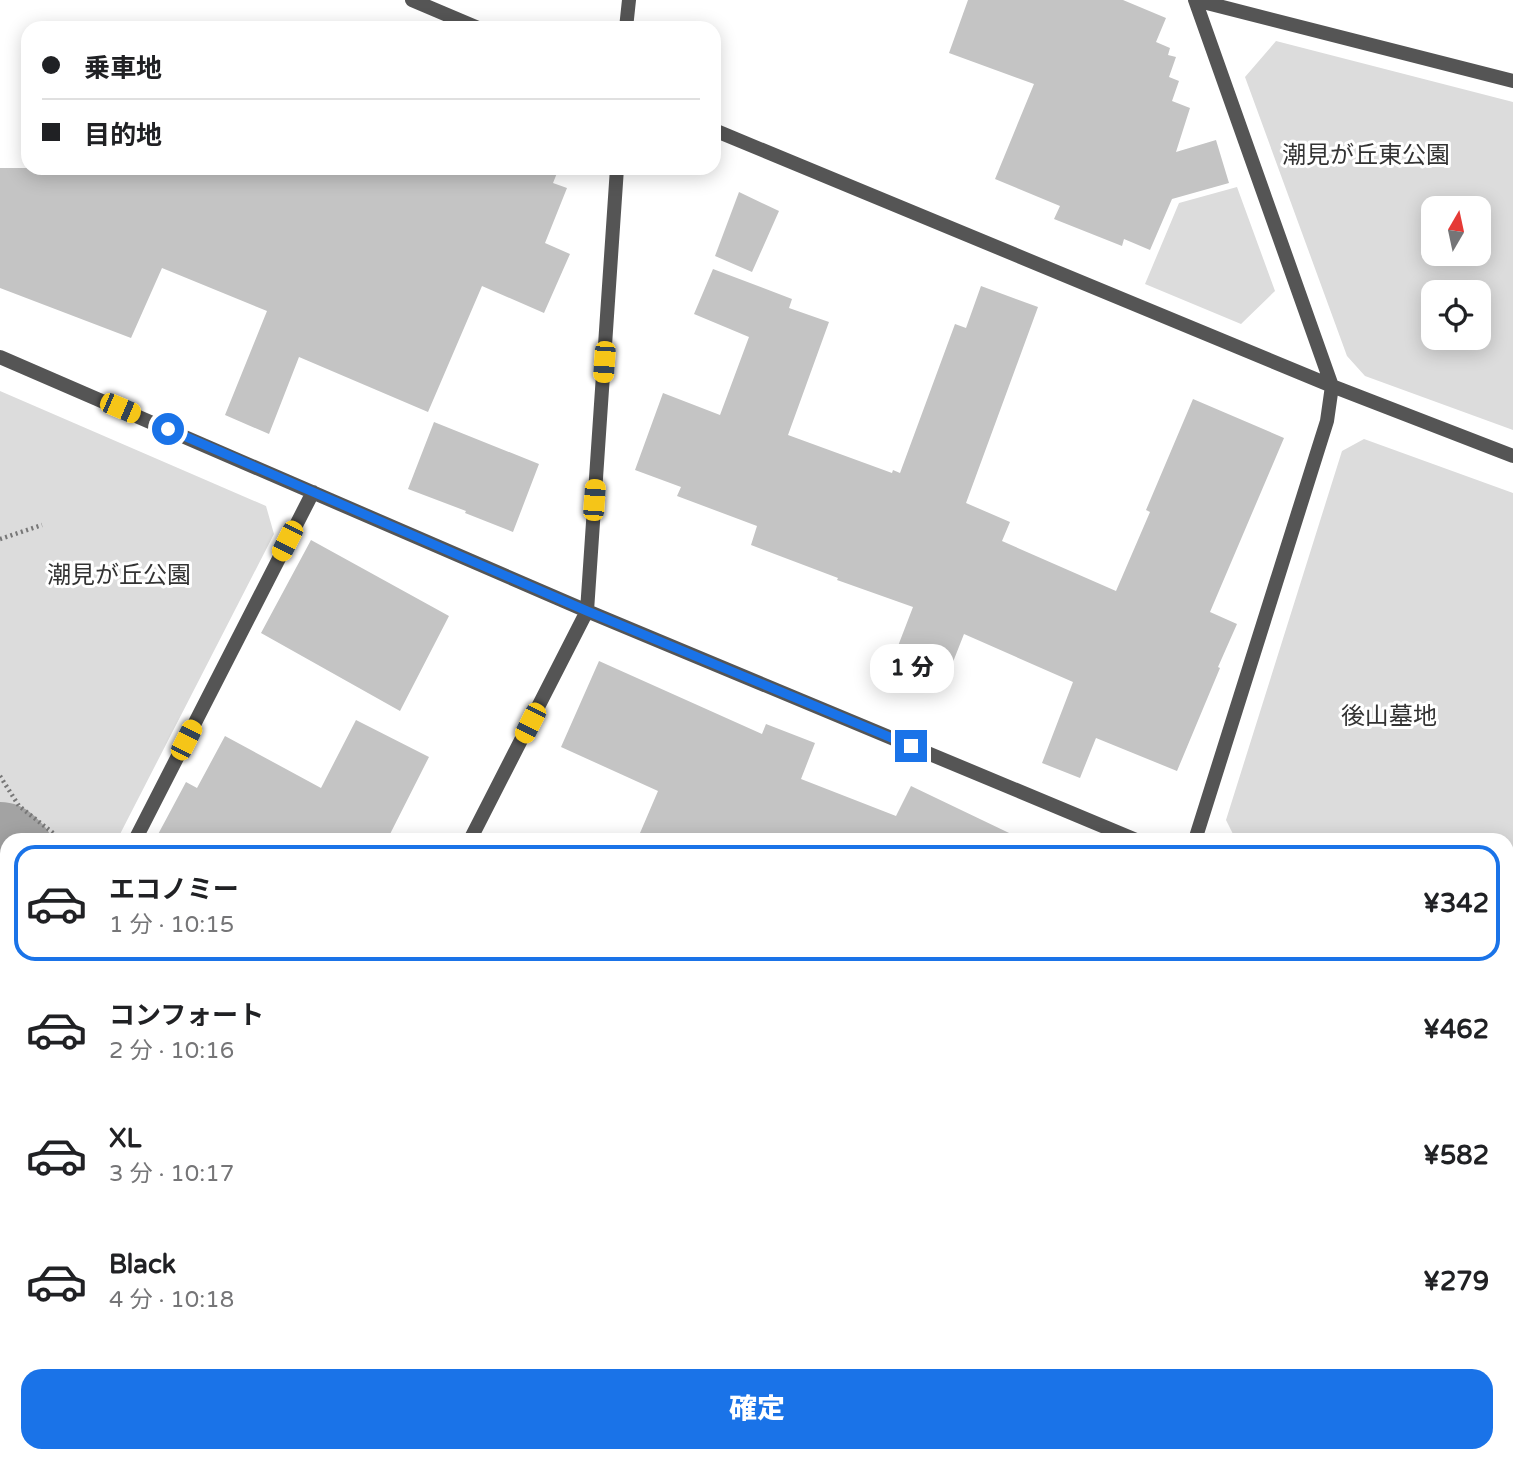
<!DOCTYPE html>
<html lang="ja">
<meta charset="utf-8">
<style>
:root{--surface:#fff;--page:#f6f6f6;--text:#202124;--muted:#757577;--line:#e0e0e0;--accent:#1a73e8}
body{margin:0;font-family:"Varela Round","Noto Sans JP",sans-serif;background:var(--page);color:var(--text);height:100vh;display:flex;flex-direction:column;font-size:26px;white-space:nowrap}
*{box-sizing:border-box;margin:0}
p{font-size:23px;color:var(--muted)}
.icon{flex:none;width:38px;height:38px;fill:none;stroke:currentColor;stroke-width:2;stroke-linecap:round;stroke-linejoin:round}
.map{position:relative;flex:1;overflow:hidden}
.side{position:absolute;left:0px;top:833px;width:1514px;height:630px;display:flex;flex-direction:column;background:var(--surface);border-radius:21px 21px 0 0;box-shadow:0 4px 18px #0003}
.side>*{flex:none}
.guide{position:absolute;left:21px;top:21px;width:700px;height:154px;border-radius:21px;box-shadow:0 4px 18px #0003;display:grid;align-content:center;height:154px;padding:0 21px;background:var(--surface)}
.needle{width:46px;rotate:9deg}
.fabs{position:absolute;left:1421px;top:196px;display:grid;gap:14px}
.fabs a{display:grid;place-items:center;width:70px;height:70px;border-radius:14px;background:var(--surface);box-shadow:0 4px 18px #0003;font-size:35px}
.end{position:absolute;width:32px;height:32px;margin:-16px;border:9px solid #1a73e8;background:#fff;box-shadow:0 0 0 4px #fff}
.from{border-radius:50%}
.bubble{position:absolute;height:49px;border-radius:21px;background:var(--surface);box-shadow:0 4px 18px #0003;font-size:23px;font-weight:800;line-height:49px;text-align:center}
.car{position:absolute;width:21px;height:42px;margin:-21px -10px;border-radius:9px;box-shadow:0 0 5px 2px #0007;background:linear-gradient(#f5c518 24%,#345 0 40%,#f5c518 0 76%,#345 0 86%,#f5c518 0)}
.guide b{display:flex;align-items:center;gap:24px;height:66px;font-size:26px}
.guide b+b{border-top:2px solid var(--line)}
.guide i{width:18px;height:18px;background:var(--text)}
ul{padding:12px 0 0;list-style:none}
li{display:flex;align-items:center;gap:21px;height:116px;margin:0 14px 10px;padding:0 7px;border:4px solid transparent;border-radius:21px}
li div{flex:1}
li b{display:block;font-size:26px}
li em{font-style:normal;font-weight:800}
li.selected{border-color:var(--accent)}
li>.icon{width:63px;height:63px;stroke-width:1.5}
.button{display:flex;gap:14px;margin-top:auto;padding:14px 21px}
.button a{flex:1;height:80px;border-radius:21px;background:var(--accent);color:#fff;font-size:28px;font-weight:800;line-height:80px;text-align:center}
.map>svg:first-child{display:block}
.green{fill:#dcdcdc;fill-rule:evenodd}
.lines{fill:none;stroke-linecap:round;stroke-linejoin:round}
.river{stroke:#a3a3a3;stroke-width:98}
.building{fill:#c4c4c4}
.primary-casing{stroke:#dbdbdb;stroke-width:21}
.path{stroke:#777;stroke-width:4.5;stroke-dasharray:2 3.5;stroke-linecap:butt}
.minor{stroke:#555;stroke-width:14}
.primary{stroke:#000;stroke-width:18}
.route{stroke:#1a73e8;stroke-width:9}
.labels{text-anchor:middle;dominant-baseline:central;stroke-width:6;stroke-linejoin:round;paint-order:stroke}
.park-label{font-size:24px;fill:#333;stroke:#fff}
</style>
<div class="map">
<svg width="1513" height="1463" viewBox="0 0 1513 1463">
<rect width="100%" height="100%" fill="#fff"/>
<path class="green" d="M1276,41L1513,102V430L1365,376L1347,356L1245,77ZM1479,208V254H1433V208ZM1433,292H1479V338H1433Z
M1237,187L1275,291L1241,324L1145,284L1179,203Z
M0,391L266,506L274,534L117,840H7V899L0,896Z
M1364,439L1513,493V923L1507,921V840H1236L1226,820L1342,451Z"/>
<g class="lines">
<path class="river" d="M0,851L7,858
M1256,1456L1258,1463"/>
</g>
<path class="building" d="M968,0H1123L1166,18L1156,42L1170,48L1168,55L1176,57L1169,77L1179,81L1172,101L1190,108L1176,152L1216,140L1229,183L1172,199L1150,250L1124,239L1122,246L1054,219L1060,206L995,179L1034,84L949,53Z
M0,168H559L553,183L567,188L545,243L570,254L544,313L482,286L428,412L299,357L269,434L225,415L267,311L162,268L131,338L0,288Z
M739,192L779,211L752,272L715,256Z
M713,269L792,299L789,308L829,322L788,435L892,473L893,470L900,473L955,324L966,328L981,286L1038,307L966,503L1010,522L1002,541L1116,591L1150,512L1146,510L1193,399L1284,438L1210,612L1237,624L1218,667L1220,668L1177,771L1096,738L1080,778L1042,763L1073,682L964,634L951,667L898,646L913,607L837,580L838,578L751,545L757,526L677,496L681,487L635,470L663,393L720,415L749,337L694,314Z
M434,422L539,464L513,532L465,513L466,511L408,489Z
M311,540L449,616L400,711L261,633Z
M599,661L762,734L766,724L815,743L801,779L896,816L911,786L1024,840H637L658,791L561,747Z
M356,720L429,757L387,840H155L186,782L197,788L225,736L321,788Z"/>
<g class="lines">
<g class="primary-casing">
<path id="primary" d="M0,1419L7,1422
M73,1456L87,1463"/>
</g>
<path class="path" d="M0,539L42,525
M0,776L19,806L62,840"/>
<path class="minor" d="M412,0L478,28
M1195,0L1513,81
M626,28L629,0
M714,130L1332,386L1513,456
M0,357L587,611L1136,840
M135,840L313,492
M470,840L587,611L617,168
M1195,840L1327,421L1332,386L1195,0
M0,917L7,921
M1507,949L1513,951
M1341,1456L1368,1463
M156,1463L159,1456
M995,1463L997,1456"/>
<use href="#primary" class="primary"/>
</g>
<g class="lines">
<path class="route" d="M168,429L587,611L911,746"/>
</g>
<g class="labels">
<g class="park-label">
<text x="1366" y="155">潮見が丘東公園</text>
<text x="119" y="575">潮見が丘公園</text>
<text x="1389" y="716">後山墓地</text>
</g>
</g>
</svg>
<div class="fabs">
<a><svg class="needle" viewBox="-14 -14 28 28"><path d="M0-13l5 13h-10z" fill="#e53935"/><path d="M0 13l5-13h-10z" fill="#757577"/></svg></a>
<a><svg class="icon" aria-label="locate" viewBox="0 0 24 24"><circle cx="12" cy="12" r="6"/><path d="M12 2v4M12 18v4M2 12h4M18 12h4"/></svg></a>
</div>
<i class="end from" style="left:168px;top:429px"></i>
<i class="end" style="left:911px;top:746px"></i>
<div class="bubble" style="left:870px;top:644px;width:84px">1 分</div>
<i class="car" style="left:604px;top:362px;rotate:184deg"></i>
<i class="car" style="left:120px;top:408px;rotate:113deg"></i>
<i class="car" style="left:594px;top:500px;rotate:4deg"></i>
<i class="car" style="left:287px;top:541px;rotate:207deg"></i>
<i class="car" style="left:530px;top:723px;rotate:207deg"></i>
<i class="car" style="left:186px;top:740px;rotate:27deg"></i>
<div class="guide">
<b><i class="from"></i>乗車地</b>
<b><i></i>目的地</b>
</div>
<section class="side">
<ul>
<li class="selected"><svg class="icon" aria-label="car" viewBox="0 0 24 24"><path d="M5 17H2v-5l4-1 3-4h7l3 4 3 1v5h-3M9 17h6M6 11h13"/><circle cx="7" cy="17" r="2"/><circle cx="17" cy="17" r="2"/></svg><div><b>エコノミー</b><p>1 分 · 10:15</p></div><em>¥342</em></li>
<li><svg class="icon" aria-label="car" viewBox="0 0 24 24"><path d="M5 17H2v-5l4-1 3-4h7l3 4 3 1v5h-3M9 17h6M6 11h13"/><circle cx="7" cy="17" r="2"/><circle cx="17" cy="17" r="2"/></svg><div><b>コンフォート</b><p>2 分 · 10:16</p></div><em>¥462</em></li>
<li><svg class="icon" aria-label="car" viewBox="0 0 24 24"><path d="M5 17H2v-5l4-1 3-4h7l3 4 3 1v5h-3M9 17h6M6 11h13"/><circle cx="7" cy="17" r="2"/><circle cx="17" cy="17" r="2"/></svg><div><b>XL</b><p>3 分 · 10:17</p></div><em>¥582</em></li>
<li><svg class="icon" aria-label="car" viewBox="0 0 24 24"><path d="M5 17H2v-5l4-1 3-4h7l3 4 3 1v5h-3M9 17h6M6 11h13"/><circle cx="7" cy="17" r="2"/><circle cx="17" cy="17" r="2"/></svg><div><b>Black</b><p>4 分 · 10:18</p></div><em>¥279</em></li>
</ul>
<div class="button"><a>確定</a></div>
</section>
</div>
